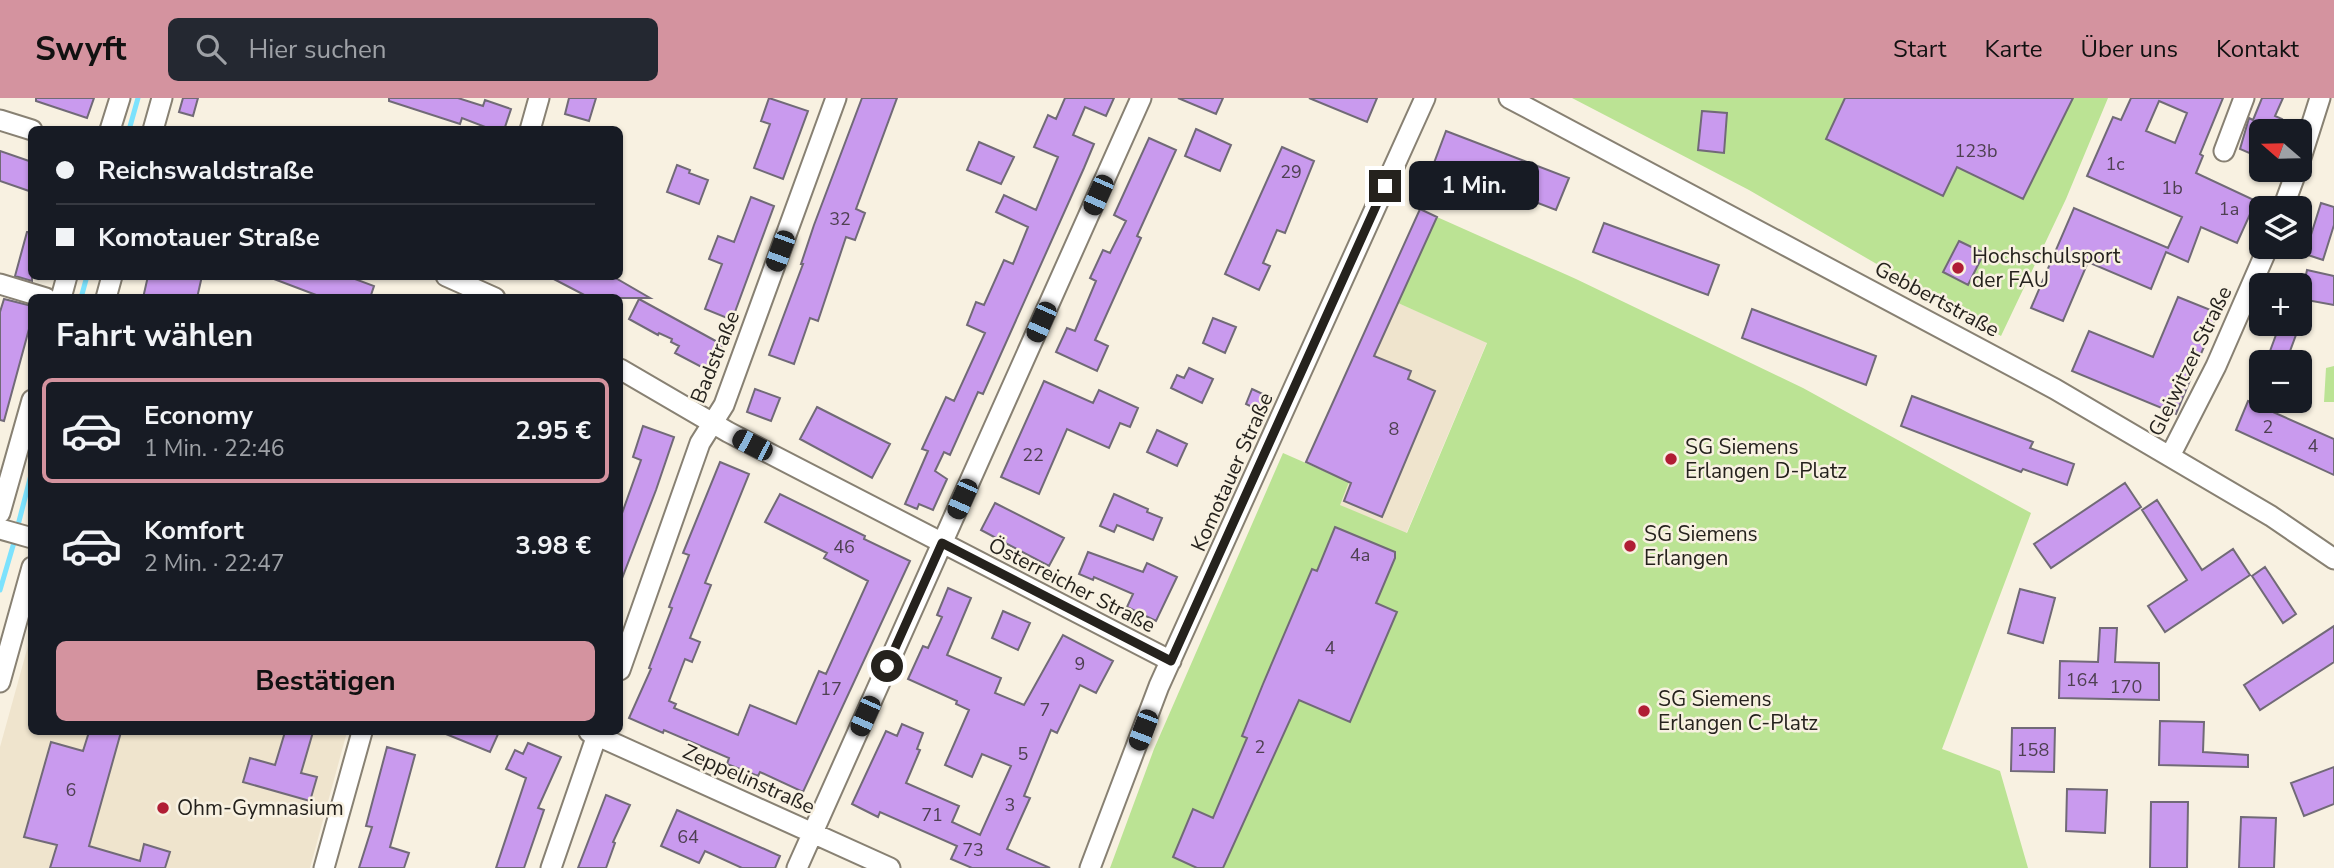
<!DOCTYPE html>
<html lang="de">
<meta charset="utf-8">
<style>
:root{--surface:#171b24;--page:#242831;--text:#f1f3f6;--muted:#9ea1a6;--line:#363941;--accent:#d4939f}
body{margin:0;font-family:"Nunito Sans",sans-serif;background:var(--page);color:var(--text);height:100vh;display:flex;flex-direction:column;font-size:26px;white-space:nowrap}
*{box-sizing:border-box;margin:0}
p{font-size:23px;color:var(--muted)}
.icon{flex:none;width:38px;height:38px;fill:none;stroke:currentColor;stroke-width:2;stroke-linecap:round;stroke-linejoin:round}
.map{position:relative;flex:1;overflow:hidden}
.details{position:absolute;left:28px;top:196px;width:595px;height:441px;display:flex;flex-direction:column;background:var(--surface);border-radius:10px;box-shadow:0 2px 5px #0004}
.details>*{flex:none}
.banner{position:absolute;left:28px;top:28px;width:595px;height:154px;border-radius:10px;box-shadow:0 2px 5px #0004;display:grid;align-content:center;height:154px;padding:0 28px;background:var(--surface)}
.needle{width:46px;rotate:290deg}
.fabs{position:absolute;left:2249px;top:21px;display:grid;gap:14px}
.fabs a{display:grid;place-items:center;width:63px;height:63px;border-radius:10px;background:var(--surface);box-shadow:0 2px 5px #0004;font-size:35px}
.end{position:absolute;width:32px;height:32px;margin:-16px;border:9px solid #25221d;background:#fff;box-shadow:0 0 0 4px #fff}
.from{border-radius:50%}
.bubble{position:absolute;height:49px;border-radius:10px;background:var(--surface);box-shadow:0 2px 5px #0004;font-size:23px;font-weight:700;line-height:49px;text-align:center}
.car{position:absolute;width:21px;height:42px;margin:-21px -10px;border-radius:9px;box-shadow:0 0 5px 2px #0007;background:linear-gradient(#222 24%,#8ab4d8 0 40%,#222 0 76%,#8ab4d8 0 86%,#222 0)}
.banner b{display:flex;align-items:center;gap:24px;height:66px;font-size:26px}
.banner b+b{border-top:2px solid var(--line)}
.banner i{width:18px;height:18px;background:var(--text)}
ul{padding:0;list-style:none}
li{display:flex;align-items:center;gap:21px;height:105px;margin:0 14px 10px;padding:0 14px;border:4px solid transparent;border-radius:10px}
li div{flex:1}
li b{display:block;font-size:26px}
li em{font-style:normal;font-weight:700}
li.selected{border-color:var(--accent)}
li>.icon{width:63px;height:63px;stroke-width:1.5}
h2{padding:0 28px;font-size:32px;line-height:84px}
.primary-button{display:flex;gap:14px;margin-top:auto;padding:14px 28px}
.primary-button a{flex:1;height:80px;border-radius:10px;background:var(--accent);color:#111;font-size:28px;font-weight:700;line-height:80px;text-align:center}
header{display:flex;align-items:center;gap:42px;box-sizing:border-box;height:98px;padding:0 35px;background:var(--accent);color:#111}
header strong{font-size:33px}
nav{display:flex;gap:38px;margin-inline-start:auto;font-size:24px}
.search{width:490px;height:63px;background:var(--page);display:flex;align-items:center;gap:18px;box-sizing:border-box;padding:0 24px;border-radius:10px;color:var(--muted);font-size:26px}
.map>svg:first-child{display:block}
.built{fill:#efe4cd}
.green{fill:#bbe394}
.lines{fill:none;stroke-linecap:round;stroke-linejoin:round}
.stream{stroke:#7ce2fd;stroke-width:5}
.building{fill:#c99aee;stroke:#716a77;stroke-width:2;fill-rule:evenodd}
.minor-casing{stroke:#888173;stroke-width:23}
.minor{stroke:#fff;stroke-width:19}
.route{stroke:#25221d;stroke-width:9}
.poi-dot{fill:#b01d34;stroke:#f8f1e1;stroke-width:2.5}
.labels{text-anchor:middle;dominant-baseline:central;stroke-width:5;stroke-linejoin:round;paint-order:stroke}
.number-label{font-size:18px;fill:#4e4051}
.poi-label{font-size:21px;fill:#25221d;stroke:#f8f1e1;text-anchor:start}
.street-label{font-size:21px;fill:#25221d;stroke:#f8f1e1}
</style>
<header>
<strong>Swyft</strong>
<div class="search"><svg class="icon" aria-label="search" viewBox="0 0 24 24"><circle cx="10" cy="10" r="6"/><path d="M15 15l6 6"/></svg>Hier suchen</div>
<nav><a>Start</a><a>Karte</a><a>Über uns</a><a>Kontakt</a></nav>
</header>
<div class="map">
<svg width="2334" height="770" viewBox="0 0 2334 770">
<rect width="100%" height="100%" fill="#f8f1e1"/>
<path class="built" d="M1398,205L1487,244L1406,436L1339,407L1323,372Z
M31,537L32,634H347L310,770H0V649Z"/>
<path class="green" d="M1572,0H2108L2066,101L2001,238L1749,92Z
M1437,119L1576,181L1803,290L2031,415L1942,651L2000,673L2028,770H1110L1154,651L1283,355L1349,384L1340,407L1407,435L1487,245L1398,205Z
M2334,268V304H2324L2326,270Z"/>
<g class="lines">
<path class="stream" d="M129,32L138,0
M81,200L87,178
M17,431L32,373
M0,492L15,441"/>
</g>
<path class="building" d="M36,0H94L87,20L36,3Z
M183,0H198L193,18L179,14Z
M389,0H458L483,8L485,2L511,11L504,32H493L462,20L460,26L389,3Z
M569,0H596L589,23L565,16Z
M769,0L808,13L783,81L754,70L770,26L761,23Z
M862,0H897L856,111L865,115L855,142L846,139L818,223L810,220L794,266L769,257L803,166H801L814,127Z
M1065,0H1114L1106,18L1085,9L1073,37L1094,46L1084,70L983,296L978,294L950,357L944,354L935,373L947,381L933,412L919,406L917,411L905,406L928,353L922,351L946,299L954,303L985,235L967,227L976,204L984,207L1004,162L1013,166L1028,129L996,114L1004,97L1036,112L1058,59L1034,49L1048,17L1056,21Z
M1178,0H1223L1216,16Z
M1309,0H1377L1367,24Z
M1845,0H2073L2023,101L1957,69L1943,98L1826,41Z
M2131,0H2223L2200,56L2203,58L2196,75L2256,103L2237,145L2201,129L2188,164L2166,154L2151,191L2088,164L2063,223L2031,210L2074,110L2168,150L2182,119L2087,78L2113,19L2121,22ZM2159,3L2187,15L2175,45L2146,33Z
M2262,0H2283L2275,18L2282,21L2278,33H2261V60L2240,51L2249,20L2253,22Z
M1702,13L1727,15L1724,55L1698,52Z
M1196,31L1231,47L1220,73L1185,58Z
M1446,33L1569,80L1556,112L1434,65Z
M1149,40L1176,52L1137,138L1141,140L1095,242L1108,248L1097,273L1056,254L1067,230L1075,233L1096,183L1090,180L1103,152L1110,155L1126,123L1114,117Z
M979,44L1014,59L1001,86L967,72Z
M1282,49L1314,63L1285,135L1277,132L1263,165L1270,168L1259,192L1225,176Z
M0,53L32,64V94L0,83Z
M677,67L690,72L689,75L708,82L699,106L667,94Z
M751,99L774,108L732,222L705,211L722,166L709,161L718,138L734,144Z
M2321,105L2334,109V127L2323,162L2305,156Z
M1420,111L1437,119L1374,258L1411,273L1408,281L1435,293L1382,419L1344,403L1351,385L1306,364Z
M1604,125L1719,167L1708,197L1593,154Z
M27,134H32V183L15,178Z
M1959,143L1984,155L1968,187L1943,174Z
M2307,172L2334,178V207L2301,201Z
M148,178H202L197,200H143Z
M274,178H347L374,188L370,200H324L274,181Z
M548,178H612L650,200H590Z
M2178,199L2218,215L2176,316L2072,273L2089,233L2153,259Z
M4,201L32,208V220L4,323L0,322V214Z
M639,201L723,247L709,273L675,255L679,248L671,244L672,241L659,235L658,237L629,221Z
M1752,211L1876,258L1866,287L1742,240Z
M1213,220L1236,229L1225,255L1203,245Z
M2280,226H2300L2286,264H2266Z
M1189,270L1213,281L1202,305L1171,290L1177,277L1184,280Z
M1044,283L1093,305L1099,292L1138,310L1130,329L1120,325L1109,350L1067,331L1039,396L1001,379Z
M755,291L780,300L771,323L747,314Z
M1252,291L1267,298L1260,313L1246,306Z
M1912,298L2033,344L2030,350L2074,366L2067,387L2023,371L2021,374L1901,328Z
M2248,303L2334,341V377L2236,332Z
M817,309L890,346L872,380L800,341Z
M643,328L674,339L656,392L621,483H620V421L641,362L633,359Z
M1157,332L1187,346L1177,368L1147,354Z
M720,364L749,376L705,485L711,487L690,540L700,544L692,564L685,561L669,603L676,606L674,610L738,637L750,607L796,626L819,573L826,576L868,483L824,460L827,455L765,424L780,396L865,438L864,441L910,463L803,694L760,674L758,678L727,666L729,660L664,632L663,635L629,620L651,571L649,570L672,510L669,509L689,457L683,455Z
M2125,385L2141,409L2051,470L2034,446Z
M1114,396L1148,411L1147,414L1162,420L1153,442L1117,427L1114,434L1100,428Z
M2157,402L2202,472L2233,451L2250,477L2165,534L2148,508L2187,482L2142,412Z
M995,405L1064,440L1049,468L981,432Z
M1335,429L1395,454V460L1376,505L1397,514L1350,624L1299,602L1223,770H1197L1173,759L1193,711L1213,720L1247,640L1242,638L1263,586L1312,471L1317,473Z
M1088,454L1143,474L1147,465L1177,479L1156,523L1127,509L1133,496L1094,479L1093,482L1079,476Z
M2265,469L2296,516L2283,525L2252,478Z
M948,490L971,500L947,557L1001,580L995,595L1024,607L1063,537L1113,563L1096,595L1080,587L1057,635L1051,632L1024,698L1030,700L1007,751L1050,770H972L951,761L957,748L880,714L878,719L852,706L886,633L897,638L902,626L923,635L917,651L920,652L906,685L959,708L952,724L980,737L1011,668L982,656L972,679L945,667L969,612L956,606L957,603L908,581L923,548L928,550L942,519L937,517Z
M2020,491L2055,500L2043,545L2008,535Z
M1003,513L1030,525L1018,552L992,540Z
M2334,528V564L2260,612L2244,587Z
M2100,530H2117L2115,564L2159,565V602L2059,600L2060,563L2098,564Z
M2160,623L2204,624L2203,654L2248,657V669L2159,667Z
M2012,630H2055L2054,674L2011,673Z
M89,634H121L89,748L140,763L144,746L170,754L165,770H50L57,747L24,739L51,644L83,653Z
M285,634H313L301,675L317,679L310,703L243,684L250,660L275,667Z
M441,634H499L490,654Z
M528,645L561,659L538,710L544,712L524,770H496L526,680L506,671L515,652L523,656Z
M387,649L415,657L390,749L409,755L404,770H359L372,729L366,728Z
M2334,669V706L2304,718L2291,685Z
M2067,691L2107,692L2105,735L2066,733Z
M606,697L630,707L613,744L615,745L606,770H578Z
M2151,704H2188L2187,770H2150Z
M677,712L780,758L775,770H742L705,753L699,765L661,748Z
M2241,719L2276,720L2274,770H2239Z"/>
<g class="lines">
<g class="minor-casing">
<path id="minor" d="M1509,0L2055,291L2271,418L2334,461
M0,22L32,32
M110,32L120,0
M153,32L162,0
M530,32L539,0
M2224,53L2244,0
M2300,63L2320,0
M2283,110L2297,72
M446,178L495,200
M0,186L46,200
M61,200L67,178
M106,200L112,178
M620,271L728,334L1171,563
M2170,358L2216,268L2268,149
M0,415L32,302
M0,431L32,440
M620,572L700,345L724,307L836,0
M0,584L32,469
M589,634L890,770
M324,770L362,634
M551,770L598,634
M797,770L1141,0
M1090,770L1159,588L1425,0"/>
</g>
<use href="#minor" class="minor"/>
</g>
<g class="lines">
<path class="route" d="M887,568L942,445L1171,563L1385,88"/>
</g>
<g class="poi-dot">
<circle cx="1958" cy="170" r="7"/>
<circle cx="1671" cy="361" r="7"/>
<circle cx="1630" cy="448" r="7"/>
<circle cx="1644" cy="613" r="7"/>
<circle cx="163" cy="710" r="7"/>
</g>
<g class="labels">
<g class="number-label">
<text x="1976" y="53">123b</text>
<text x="2115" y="66">1c</text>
<text x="1291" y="74">29</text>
<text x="2172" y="90">1b</text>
<text x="2229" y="111">1a</text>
<text x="840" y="121">32</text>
<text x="2268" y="329">2</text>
<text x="1394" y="331">8</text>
<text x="2313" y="348">4</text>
<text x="1033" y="357">22</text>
<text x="844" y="449">46</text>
<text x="1360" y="457">4a</text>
<text x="1330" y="550">4</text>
<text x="1080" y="566">9</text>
<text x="2082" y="582">164</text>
<text x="2126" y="589">170</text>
<text x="831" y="591">17</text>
<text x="1045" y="612">7</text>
<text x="1260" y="649">2</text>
<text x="2033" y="652">158</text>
<text x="1023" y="656">5</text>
<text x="71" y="692">6</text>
<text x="1010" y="707">3</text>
<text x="932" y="717">71</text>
<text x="688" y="739">64</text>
<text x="973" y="752">73</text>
</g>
<g class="poi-label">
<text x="1972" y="158">Hochschulsport<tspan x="1972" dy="24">der FAU</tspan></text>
<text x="1685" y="349">SG Siemens<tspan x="1685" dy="24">Erlangen D-Platz</tspan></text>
<text x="1644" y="436">SG Siemens<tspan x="1644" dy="24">Erlangen</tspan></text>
<text x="1658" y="601">SG Siemens<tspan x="1658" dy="24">Erlangen C-Platz</tspan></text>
<text x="177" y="710">Ohm-Gymnasium</text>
</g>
<g class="street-label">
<text transform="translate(1937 201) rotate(28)">Gebbertstraße</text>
<text transform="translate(715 259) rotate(-68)">Badstraße</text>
<text transform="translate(2190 263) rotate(-64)">Gleiwitzer Straße</text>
<text transform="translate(1232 374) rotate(-66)">Komotauer Straße</text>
<text transform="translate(1072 487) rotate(27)">Österreicher Straße</text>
<text transform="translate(749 681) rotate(24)">Zeppelinstraße</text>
</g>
</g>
</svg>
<div class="fabs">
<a><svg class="needle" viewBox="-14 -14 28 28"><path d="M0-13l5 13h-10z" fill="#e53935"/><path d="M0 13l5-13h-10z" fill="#9ea1a6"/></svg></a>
<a><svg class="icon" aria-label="layers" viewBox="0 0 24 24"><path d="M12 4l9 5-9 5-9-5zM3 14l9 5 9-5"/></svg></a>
<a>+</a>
<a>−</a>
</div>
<i class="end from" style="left:887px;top:568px"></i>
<i class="end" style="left:1385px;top:88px"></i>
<div class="bubble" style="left:1409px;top:63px;width:130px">1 Min.</div>
<i class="car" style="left:1098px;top:97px;rotate:204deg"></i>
<i class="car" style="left:780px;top:153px;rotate:200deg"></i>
<i class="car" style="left:1041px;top:224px;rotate:204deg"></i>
<i class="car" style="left:752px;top:347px;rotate:297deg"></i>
<i class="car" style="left:962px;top:401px;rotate:204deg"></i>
<i class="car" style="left:865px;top:618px;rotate:204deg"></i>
<i class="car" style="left:1143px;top:632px;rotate:201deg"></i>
<div class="banner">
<b><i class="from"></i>Reichswaldstraße</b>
<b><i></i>Komotauer Straße</b>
</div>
<section class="details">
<h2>Fahrt wählen</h2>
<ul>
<li class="selected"><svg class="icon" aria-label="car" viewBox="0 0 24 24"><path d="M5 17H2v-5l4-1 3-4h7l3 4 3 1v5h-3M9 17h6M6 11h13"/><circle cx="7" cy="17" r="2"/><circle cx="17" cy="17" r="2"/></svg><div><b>Economy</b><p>1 Min. · 22:46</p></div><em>2.95 €</em></li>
<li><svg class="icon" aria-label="car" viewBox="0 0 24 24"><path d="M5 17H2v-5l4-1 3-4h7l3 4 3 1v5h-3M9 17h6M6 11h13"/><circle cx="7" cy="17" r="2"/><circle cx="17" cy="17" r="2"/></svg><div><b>Komfort</b><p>2 Min. · 22:47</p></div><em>3.98 €</em></li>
</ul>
<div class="primary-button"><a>Bestätigen</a></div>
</section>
</div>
